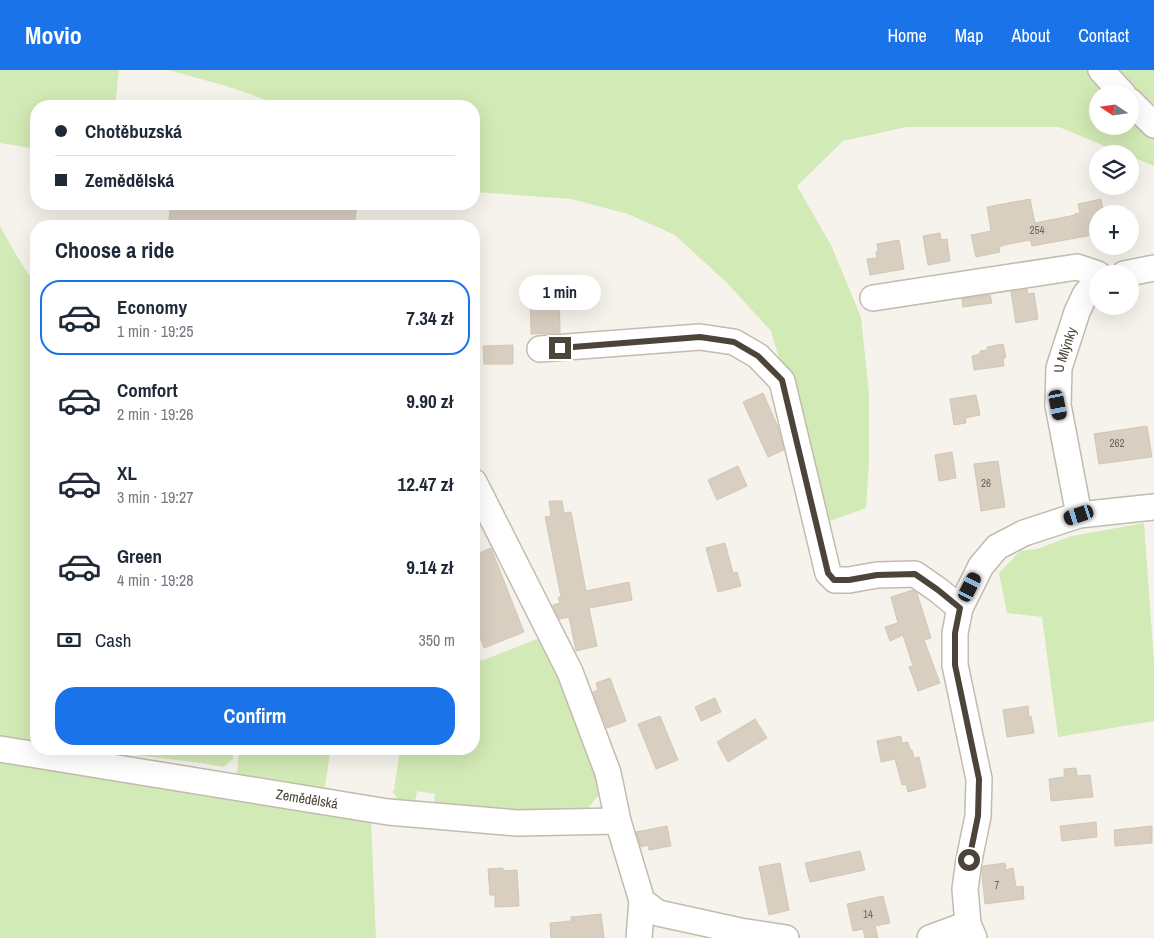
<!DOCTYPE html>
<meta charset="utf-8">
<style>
:root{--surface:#fff;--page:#f6f6f7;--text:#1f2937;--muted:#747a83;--line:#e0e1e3;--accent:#1a73e8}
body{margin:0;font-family:"Archivo Narrow",sans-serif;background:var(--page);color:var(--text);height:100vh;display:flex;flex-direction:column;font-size:19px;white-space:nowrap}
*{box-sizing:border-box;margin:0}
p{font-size:16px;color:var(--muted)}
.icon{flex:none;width:28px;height:28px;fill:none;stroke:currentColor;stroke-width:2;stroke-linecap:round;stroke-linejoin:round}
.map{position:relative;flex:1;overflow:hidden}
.side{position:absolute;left:30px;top:150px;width:450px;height:535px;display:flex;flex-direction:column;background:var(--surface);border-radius:20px;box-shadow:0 5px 20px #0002}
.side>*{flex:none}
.top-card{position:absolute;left:30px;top:30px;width:450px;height:110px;border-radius:20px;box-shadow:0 5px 20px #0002;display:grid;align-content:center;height:110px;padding:0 25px;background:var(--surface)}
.needle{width:32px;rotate:283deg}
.buttons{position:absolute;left:1089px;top:15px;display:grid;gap:10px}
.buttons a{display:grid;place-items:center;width:50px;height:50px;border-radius:50%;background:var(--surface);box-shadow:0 5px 20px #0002;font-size:25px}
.end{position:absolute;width:22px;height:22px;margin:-11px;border:6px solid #4b4439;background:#fff;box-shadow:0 0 0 2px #fff}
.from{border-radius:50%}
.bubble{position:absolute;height:35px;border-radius:18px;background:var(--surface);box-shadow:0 5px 20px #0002;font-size:16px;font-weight:700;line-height:35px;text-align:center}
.car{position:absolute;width:15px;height:30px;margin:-15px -8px;border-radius:6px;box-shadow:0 0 4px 1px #0007;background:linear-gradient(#222 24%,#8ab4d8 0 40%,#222 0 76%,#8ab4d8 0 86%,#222 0)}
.top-card b{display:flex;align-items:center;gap:18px;height:48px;font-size:19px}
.top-card b+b{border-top:1px solid var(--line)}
.top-card i{width:12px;height:12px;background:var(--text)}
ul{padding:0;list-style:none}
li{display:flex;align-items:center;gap:15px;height:75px;margin:0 10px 8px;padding:0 15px;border:2px solid transparent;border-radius:20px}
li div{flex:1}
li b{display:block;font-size:19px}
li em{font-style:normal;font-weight:700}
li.current{border-color:var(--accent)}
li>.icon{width:45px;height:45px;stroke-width:1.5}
h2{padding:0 25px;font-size:22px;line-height:60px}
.pay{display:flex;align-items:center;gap:12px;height:55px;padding:0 25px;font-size:19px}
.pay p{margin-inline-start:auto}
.action{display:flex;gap:10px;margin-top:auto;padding:10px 25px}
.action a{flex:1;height:58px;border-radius:20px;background:var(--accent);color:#fff;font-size:20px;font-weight:700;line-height:58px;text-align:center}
header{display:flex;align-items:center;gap:30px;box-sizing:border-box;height:70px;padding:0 25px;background:var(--accent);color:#fff}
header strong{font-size:24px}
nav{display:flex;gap:28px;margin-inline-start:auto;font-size:18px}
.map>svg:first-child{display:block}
.green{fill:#d2eab5;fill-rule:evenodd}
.building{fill:#d8cfc1;stroke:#d3c7b4}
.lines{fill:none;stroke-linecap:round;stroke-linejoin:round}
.minor-casing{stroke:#c2bbae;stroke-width:28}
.minor{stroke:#fff;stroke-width:25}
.route{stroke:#4b4439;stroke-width:6}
.labels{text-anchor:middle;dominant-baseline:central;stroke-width:4;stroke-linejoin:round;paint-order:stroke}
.number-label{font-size:11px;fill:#6e675b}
.street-label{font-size:14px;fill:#4b4439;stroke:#fff}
</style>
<header>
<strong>Movio</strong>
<nav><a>Home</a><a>Map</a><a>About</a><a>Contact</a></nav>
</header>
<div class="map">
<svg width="1154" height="868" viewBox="0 0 1154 868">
<rect width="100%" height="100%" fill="#f6f3ec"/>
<path class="green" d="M0,0H119L115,36H36V79L0,73Z
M168,0H1154V96L1130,86V84H1124L1059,57H906L843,71L797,116L831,175L861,247L869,324V391L866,438L827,452L771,261L727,213L675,165L628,144L571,129L474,122V36H284L226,16ZM1098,24H1130V56H1098Z
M0,156L15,183L36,216V672L0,669Z
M1144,453L1154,592V651L1058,667L1042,547L1007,543L999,503L1020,481L1037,479L1072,466Z
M542,567L600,707L603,720L583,744L433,740L435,724L417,721L414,740L402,735L392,721L394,720L400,679H474V574L481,591Z
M88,679H233V689L223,697L201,693Z
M239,679H331L324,721L237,704Z
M0,684L371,750L376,868H0Z"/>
<path class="building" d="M1030,129L1035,153L1075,145V144L1080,143L1078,134L1101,129L1104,144H1098V164L1032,176L1030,170L1004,175L999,177L1000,182L976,187L971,165L991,161L987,137Z
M171,134H357L354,156H168Z
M940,163L941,170L947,169L950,191L928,195L923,166Z
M899,170L904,199L870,205L867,189L877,188L876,182L878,181L877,174Z
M530,215H559L560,263L531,264Z
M1027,219L1028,224L1034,223L1038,249L1016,253L1011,222Z
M990,225L992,233L963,237L962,229Z
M1003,274L1006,287L1003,290L1004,296L974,300L972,286L980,284V281L987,280V277Z
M513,275V294H484L483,276Z
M763,323L778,357L784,380L768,387L743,332Z
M976,325L980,345L965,348L966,353L954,355L950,329Z
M1147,356L1152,387L1099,394L1094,364Z
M952,382L956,408L939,411L935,385Z
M998,391L1005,437L981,441L974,394Z
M738,396L747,416L717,430L708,410Z
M549,431H562L564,443L571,442L586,521L629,512L632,530L589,538L597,576L576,581L569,547L559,549L553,537V535L560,533L558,527H561L545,447L551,446Z
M725,473L733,503L737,502L741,516L718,522L706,478Z
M491,478L524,562L484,578L474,551V485Z
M913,520L917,523L931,568L924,570L940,613L918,621L909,597L913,596L903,565L890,571L885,557L898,553L891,527Z
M610,608L626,651L607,658L593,622L598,620L596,613Z
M715,628L721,642L701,651L695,637Z
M1028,636L1029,647L1031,646L1034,663L1007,667L1003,640Z
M660,646L678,690L656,699L638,654Z
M755,649L767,668L728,692L717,672Z
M901,666L902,673L908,672L910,680H912L914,688L919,687L926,717L908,722L906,714L902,715L895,689L881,692L877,671Z
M1076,698L1077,706L1090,705L1093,727L1051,731L1049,709L1064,707V699Z
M1096,752L1097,767L1062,771L1060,756Z
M667,756L671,776L649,780L648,775L641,777L636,762Z
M1152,756V773L1115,776L1114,760Z
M860,781L865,800L810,812L805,793Z
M780,793L789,840L769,845L759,797Z
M1005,793L1006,800L1013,798L1016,817L1023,816L1024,829L985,834L982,805L983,796Z
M503,798V801L517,800L519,836L495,837V825H490L488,799Z
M883,826L890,853L875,856L878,868H865L863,859L853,861L847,834Z
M601,844L604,868H551L550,853L571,851V847Z"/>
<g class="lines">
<g class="minor-casing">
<g id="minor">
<path d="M1101,0L1123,24"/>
<path d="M1130,31L1154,55"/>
<path d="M1124,204L1154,198"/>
<path d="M873,228L1077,197L1098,204"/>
<path d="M540,279L700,267L734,272L758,286L782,311L828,503L835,510H849L877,505L915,504L938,520L960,538"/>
<path d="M474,412L570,602L608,703L618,751L642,831L658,843L740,861L786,868"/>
<path id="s1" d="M1079,445L1058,335L1059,298L1077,242L1085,225L1093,215L1098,212"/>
<path id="s2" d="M0,679L388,742L517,753L618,751"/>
<path d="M639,868L642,831"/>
<path d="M930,868L968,854"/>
<path d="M974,868L968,854L965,819L969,790L978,746L979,709L955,595V563L960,538L981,496L997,477L1024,463L1079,445L1154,437"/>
</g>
</g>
<use href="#minor" class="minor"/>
</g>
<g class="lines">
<path class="route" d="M560,278L700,267L734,272L758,286L782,310L828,503L834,510H849L877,505L915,504L938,520L960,538L955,563V595L979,709L978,746L969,790"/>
</g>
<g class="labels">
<g class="number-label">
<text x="1037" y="160">254</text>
<text x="1117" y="373">262</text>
<text x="986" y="413">26</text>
<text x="997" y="815">7</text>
<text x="868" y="844">14</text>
</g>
<g class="street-label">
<text stroke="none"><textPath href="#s1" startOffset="168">U Mlýnky</textPath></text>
<text stroke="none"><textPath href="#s2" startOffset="311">Zemědělská</textPath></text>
</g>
</g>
</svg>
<div class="buttons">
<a><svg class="needle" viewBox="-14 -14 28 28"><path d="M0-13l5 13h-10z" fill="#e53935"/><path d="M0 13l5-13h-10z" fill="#747a83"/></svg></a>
<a><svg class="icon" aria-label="layers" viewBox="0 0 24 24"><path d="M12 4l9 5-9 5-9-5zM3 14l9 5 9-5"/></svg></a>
<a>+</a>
<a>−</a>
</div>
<i class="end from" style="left:969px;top:790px"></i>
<i class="end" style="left:560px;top:278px"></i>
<div class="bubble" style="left:519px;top:205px;width:82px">1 min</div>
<i class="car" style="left:1058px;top:335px;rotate:169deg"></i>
<i class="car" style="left:1079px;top:445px;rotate:252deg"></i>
<i class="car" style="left:970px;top:517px;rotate:27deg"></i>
<div class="top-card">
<b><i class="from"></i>Chotěbuzská</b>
<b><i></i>Zemědělská</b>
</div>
<section class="side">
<h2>Choose a ride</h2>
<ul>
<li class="current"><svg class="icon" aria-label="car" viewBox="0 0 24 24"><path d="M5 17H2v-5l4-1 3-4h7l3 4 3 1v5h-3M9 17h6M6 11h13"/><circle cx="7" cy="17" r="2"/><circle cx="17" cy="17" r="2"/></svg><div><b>Economy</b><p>1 min · 19:25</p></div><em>7.34 zł</em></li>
<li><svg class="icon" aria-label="car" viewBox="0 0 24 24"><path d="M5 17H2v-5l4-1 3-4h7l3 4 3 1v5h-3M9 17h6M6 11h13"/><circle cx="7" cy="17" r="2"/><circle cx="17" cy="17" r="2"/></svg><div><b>Comfort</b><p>2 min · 19:26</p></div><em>9.90 zł</em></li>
<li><svg class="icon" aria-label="car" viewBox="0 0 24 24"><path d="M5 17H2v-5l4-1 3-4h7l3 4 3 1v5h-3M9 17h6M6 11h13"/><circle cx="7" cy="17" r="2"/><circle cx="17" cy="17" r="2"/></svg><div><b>XL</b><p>3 min · 19:27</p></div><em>12.47 zł</em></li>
<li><svg class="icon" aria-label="car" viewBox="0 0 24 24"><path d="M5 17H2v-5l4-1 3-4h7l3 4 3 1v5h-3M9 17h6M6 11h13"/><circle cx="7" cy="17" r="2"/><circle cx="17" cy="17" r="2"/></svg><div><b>Green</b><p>4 min · 19:28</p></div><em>9.14 zł</em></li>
</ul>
<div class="pay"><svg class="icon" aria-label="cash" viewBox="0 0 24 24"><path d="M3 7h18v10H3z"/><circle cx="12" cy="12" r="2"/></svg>Cash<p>350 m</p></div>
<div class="action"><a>Confirm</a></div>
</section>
</div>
